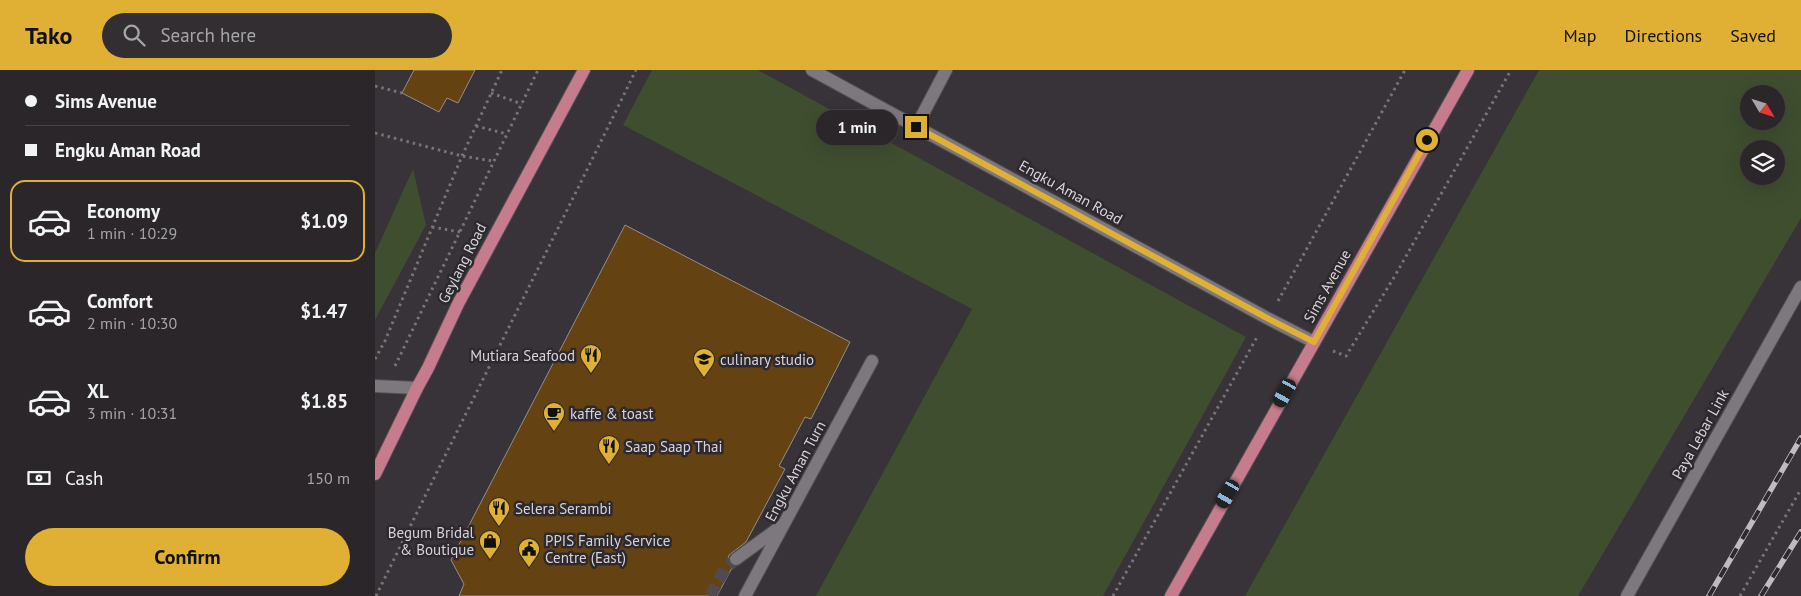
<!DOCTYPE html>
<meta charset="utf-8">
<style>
:root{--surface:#2a262a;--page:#322e32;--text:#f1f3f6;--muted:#a5a5a8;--line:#464347;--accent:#dfb034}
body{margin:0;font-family:"PT Sans",sans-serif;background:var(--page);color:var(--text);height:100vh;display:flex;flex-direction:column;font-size:19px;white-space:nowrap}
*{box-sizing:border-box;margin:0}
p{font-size:16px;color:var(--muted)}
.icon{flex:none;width:28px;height:28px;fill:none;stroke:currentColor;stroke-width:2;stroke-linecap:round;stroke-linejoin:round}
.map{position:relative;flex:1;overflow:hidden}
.sheet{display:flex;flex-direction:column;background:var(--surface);width:375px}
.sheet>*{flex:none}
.hud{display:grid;align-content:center;height:110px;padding:0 25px;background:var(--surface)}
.needle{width:32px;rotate:128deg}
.fabs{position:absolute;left:1365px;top:15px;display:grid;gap:10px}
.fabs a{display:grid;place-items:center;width:45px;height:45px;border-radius:50%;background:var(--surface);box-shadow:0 5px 20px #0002,0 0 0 1px var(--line);font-size:25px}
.end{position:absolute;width:22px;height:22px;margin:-11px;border:6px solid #dfb034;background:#111;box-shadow:0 0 0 2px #111}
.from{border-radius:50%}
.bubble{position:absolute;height:35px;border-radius:18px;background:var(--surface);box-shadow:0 5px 20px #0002,0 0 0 1px var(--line);font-size:16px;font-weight:700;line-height:35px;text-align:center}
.car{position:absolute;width:15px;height:30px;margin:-15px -8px;border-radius:6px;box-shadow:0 0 4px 1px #0007;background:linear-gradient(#222 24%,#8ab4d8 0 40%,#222 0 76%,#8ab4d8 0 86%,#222 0)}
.hud b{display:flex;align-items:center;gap:18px;height:48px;font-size:19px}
.hud b+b{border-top:1px solid var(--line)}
.hud i{width:12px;height:12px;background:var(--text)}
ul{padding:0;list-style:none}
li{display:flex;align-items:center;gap:15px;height:82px;margin:0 10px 8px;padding:0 15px;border:2px solid transparent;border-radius:15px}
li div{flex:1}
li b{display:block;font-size:19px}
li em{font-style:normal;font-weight:700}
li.active{border-color:var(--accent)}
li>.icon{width:45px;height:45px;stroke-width:1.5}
.pay{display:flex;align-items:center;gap:12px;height:55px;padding:0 25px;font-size:19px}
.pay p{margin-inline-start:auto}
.action{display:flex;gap:10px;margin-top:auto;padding:10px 25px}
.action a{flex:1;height:58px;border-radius:30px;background:var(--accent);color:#111;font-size:20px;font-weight:700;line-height:58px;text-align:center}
header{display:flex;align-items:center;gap:30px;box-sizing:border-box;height:70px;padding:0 25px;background:var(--accent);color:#111}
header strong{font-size:24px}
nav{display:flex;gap:28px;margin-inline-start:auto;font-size:18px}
.search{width:350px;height:45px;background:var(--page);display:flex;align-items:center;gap:12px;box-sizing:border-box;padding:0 18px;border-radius:28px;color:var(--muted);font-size:19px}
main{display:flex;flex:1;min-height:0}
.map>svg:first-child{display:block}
.green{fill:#3e4e2f;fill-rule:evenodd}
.building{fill:#654211;stroke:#948e89}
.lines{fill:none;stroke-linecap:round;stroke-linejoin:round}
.minor-tunnel{stroke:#504b50;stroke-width:12;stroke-dasharray:12 6;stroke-linecap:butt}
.minor-casing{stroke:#534f53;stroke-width:14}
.major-casing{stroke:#534f53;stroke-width:14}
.path{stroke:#777377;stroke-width:3;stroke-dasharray:2.5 4;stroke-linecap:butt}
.minor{stroke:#7d787e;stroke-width:12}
.major{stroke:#c67c8d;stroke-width:12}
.rail-casing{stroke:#bfbcc0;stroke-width:5.5}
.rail{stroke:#2d292e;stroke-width:4;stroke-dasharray:11;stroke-linecap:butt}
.route{stroke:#dfb034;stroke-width:6}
.labels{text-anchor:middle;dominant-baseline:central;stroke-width:5;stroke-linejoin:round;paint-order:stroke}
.street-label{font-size:15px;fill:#d7d4d8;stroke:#2d292e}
.poi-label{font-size:15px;fill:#d7d4d8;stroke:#2d292e;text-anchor:start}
</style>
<header>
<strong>Tako</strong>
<div class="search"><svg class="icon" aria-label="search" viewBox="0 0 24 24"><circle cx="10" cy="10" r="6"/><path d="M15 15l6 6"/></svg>Search here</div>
<nav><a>Map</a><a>Directions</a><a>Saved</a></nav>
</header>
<main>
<section class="sheet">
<div class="hud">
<b><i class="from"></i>Sims Avenue</b>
<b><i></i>Engku Aman Road</b>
</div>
<ul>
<li class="active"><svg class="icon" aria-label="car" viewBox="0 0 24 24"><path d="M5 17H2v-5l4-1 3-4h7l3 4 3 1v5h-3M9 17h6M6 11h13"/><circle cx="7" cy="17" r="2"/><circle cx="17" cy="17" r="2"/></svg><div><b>Economy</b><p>1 min · 10:29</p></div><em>$1.09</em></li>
<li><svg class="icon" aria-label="car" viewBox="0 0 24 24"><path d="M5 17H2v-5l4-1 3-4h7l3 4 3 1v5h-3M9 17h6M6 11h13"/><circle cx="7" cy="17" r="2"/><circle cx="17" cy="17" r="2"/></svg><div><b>Comfort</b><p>2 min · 10:30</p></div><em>$1.47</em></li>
<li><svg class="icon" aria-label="car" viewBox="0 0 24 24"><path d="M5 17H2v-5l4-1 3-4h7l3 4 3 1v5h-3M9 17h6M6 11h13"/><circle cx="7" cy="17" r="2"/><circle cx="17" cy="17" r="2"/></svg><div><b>XL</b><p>3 min · 10:31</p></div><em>$1.85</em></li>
</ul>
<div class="pay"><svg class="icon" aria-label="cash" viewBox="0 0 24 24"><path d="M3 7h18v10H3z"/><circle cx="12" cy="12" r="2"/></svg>Cash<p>150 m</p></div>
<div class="action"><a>Confirm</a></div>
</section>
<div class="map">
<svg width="1426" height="526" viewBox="0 0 1426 526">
<rect width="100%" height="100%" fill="#383338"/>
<path class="green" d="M277,0H383L871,267L728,526H441L597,239L248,55Z
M1164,0H1426V148L1203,526H870ZM1374,24H1401V51H1374ZM1374,79H1401V106H1374Z
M38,99L51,155L0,250V183Z"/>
<path class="building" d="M39,0H100L83,33L72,28L64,42L27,23Z
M250,155L475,272L436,349L430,347L404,396L410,399L371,472L354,485L353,490L358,496L342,526H84L89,514L76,490Z"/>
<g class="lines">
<path class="minor-tunnel" d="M335,526L350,499L361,489"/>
<g class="minor-casing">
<path id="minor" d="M437,0L892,248L939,272
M541,57L571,0
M0,316L42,318
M361,489L405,457
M370,526L497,291
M1252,526L1426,217"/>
</g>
<g class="major-casing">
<path id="major" d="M0,404L42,318L53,298L83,234L209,0
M796,526L1093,0"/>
</g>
<path class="path" d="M0,16L27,23
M116,23L147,34
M101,56L132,64
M0,63L87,86L118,91
M57,157L85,162
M903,231L1030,0
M958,281L971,286L1021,204L1136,0
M0,289L10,271L87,86L127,0
M20,296L163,0
M1,526C87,350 175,176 261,0
M738,526L882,267
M1365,526L1426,419"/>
<use href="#minor" class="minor"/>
<use href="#major" class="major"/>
<g class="rail-casing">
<path id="rail" d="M1334,526L1426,368
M1386,526L1426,462"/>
</g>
<use href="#rail" class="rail"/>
</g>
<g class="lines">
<path class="route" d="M541,57L892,248L939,272L1052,70"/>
</g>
<defs>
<g id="restaurant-pin" transform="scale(1.125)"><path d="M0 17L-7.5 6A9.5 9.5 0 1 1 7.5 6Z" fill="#dfb034" stroke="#2d292e"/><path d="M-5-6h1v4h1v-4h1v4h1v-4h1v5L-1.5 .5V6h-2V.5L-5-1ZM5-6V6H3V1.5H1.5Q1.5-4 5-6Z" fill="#111"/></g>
<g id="school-pin" transform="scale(1.125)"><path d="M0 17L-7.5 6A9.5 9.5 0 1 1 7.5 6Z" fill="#dfb034" stroke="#2d292e"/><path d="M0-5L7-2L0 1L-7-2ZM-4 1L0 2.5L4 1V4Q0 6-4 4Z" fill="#111"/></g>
<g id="cafe-pin" transform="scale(1.125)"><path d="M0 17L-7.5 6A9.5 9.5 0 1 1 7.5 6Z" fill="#dfb034" stroke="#2d292e"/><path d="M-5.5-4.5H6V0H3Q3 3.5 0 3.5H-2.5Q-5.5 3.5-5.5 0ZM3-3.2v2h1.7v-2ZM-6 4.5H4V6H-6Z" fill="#111"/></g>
<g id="shop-pin" transform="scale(1.125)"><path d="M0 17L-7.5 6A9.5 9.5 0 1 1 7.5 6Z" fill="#dfb034" stroke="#2d292e"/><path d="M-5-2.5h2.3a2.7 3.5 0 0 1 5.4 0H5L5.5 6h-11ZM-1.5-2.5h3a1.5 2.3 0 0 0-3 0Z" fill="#111"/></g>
<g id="civic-pin" transform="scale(1.125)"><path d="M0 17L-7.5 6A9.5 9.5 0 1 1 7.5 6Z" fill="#dfb034" stroke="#2d292e"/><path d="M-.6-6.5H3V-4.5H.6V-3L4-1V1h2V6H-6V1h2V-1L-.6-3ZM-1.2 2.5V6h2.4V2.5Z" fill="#111"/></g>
</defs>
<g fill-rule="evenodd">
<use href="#restaurant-pin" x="216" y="285"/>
<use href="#school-pin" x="329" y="289"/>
<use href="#cafe-pin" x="179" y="343"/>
<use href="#restaurant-pin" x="234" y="376"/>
<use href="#restaurant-pin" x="124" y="438"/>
<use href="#shop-pin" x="115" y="471"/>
<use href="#civic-pin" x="154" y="479"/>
</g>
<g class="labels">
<g class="street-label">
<text transform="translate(696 122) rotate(29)">Engku Aman Road</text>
<text transform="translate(87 193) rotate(-63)">Geylang Road</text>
<text transform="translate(952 216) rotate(-61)">Sims Avenue</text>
<text transform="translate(1325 364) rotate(-61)">Paya Lebar Link</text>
<text transform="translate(420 401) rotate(-62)">Engku Aman Turn</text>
</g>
<g class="poi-label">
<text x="200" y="285" text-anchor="end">Mutiara Seafood</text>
<text x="345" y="289">culinary studio</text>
<text x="195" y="343">kaffe &amp; toast</text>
<text x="250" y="376">Saap Saap Thai</text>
<text x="140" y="438">Selera Serambi</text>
<text x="99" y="462" text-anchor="end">Begum Bridal<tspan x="99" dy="17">&amp; Boutique</tspan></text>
<text x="170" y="470">PPIS Family Service<tspan x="170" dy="17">Centre (East)</tspan></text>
</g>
</g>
</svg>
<div class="fabs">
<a><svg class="needle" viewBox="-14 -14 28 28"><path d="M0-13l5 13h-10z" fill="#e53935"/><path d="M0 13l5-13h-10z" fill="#a5a5a8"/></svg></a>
<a><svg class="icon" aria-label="layers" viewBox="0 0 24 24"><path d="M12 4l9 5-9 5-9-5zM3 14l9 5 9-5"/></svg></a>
</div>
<i class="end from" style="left:1052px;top:70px"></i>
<i class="end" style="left:541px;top:57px"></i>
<div class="bubble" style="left:441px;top:40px;width:82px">1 min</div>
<i class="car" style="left:910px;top:323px;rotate:209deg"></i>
<i class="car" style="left:853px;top:424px;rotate:210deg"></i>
</div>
</main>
